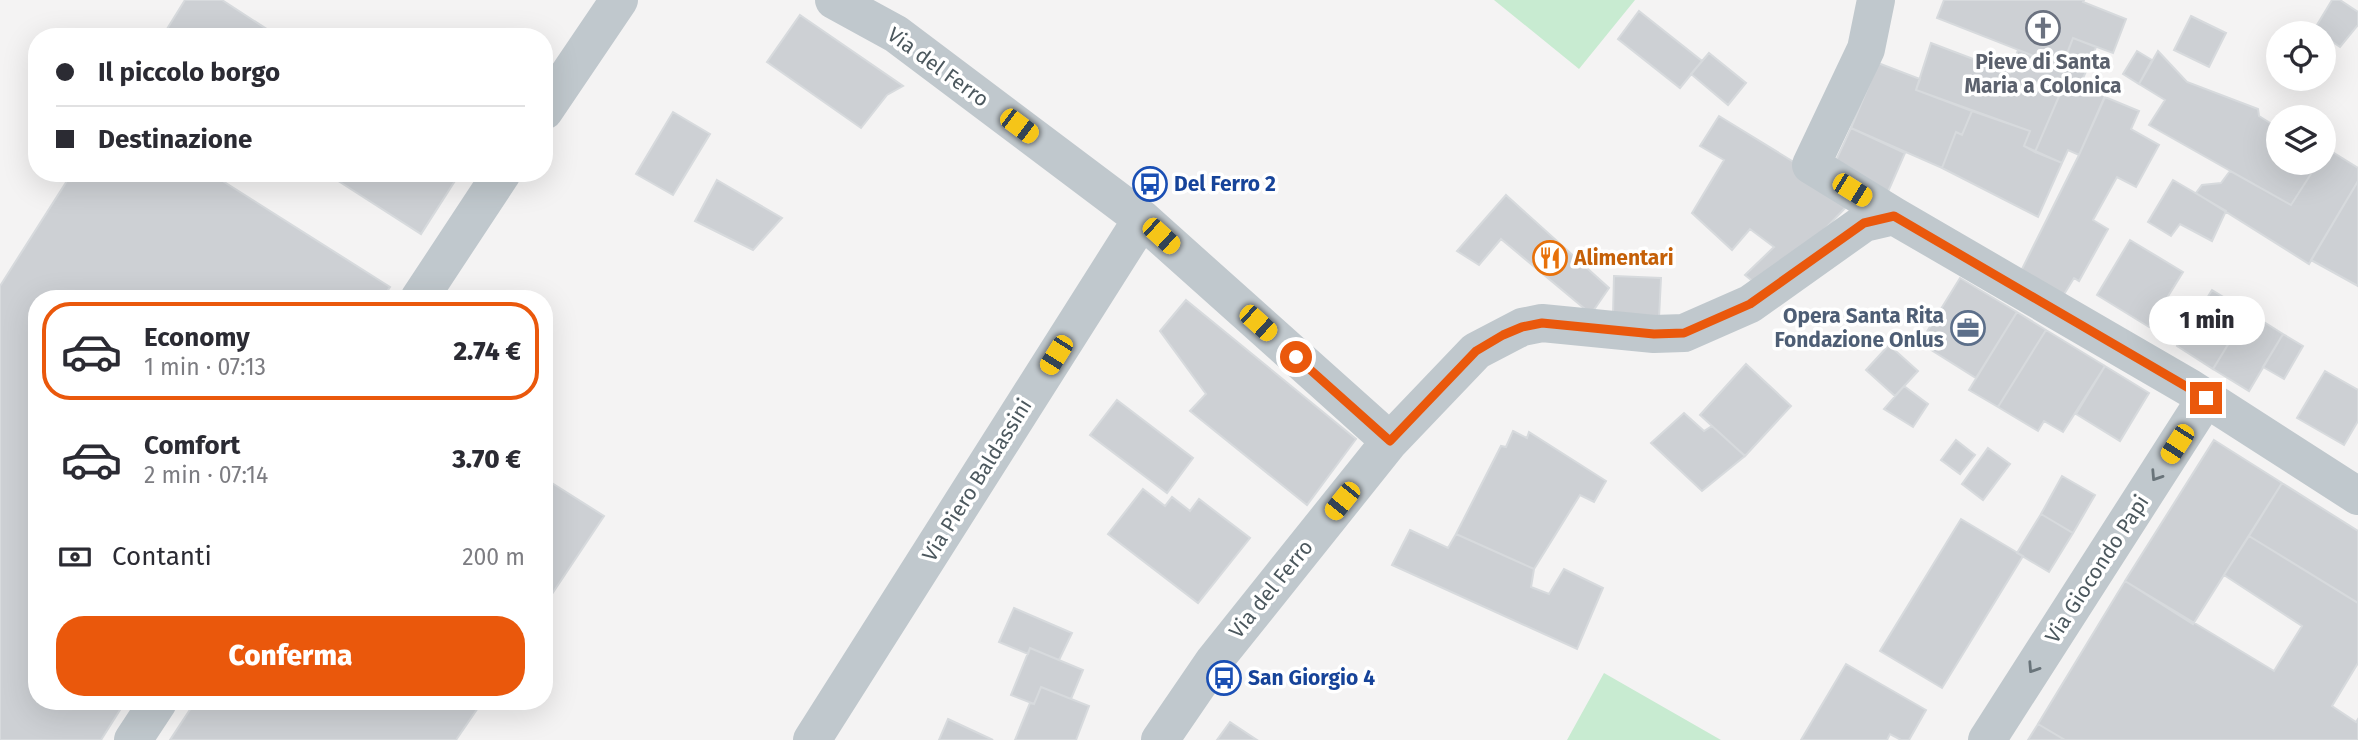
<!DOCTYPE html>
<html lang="it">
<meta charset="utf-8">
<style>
:root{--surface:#fff;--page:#f7f7f7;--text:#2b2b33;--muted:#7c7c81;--line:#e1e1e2;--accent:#ea580c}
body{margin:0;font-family:"Fira Sans",sans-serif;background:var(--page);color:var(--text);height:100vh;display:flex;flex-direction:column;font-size:26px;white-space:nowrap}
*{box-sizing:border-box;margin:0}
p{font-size:23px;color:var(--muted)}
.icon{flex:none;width:38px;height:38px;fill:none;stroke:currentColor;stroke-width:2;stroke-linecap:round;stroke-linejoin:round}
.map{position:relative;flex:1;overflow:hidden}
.drawer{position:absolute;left:28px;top:290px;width:525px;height:420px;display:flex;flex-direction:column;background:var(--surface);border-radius:28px;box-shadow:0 7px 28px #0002}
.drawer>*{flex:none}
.top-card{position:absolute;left:28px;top:28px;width:525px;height:154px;border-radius:28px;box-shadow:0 7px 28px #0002;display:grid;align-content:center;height:154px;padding:0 28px;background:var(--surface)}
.fabs{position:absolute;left:2266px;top:21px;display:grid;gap:14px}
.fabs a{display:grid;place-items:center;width:70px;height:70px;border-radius:50%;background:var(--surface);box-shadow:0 7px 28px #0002;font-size:35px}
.end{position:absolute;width:32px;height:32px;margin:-16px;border:9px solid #ea580c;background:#fff;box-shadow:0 0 0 4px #fff}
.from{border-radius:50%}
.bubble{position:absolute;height:49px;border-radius:24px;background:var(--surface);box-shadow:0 7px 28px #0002;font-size:23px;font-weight:800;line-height:49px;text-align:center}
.car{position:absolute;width:21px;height:42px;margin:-21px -10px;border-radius:9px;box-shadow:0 0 5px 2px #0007;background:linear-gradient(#f5c518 24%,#345 0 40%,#f5c518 0 76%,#345 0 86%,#f5c518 0)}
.top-card b{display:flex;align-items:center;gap:24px;height:66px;font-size:26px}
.top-card b+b{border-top:2px solid var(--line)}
.top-card i{width:18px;height:18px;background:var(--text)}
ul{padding:12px 0 0;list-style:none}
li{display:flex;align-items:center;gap:21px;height:98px;margin:0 14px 10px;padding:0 14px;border:4px solid transparent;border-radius:28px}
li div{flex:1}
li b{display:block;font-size:26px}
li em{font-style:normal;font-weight:800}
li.current{border-color:var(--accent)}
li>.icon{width:63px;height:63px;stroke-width:1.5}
.pay{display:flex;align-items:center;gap:18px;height:77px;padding:0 28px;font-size:26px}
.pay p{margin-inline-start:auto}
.action{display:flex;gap:14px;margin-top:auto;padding:14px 28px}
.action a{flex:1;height:80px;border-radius:28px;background:var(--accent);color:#fff;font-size:28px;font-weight:800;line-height:80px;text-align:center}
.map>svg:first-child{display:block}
.green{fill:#c8ebd1}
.building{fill:#cdd0d4;stroke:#d7dadd;stroke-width:2}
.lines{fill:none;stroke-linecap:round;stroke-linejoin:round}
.minor{stroke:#c0c8cd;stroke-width:38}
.oneway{stroke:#69747a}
.route{stroke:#ea580c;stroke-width:9}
.labels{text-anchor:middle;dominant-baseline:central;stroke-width:7;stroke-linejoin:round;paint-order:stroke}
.worship-label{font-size:21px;font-weight:bold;fill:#5b616d;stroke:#fff}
.street-label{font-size:21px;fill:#4c585e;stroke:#fff}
.transit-label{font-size:21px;font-weight:bold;fill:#164399;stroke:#fff;text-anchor:start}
.food-label{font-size:21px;font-weight:bold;fill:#c56008;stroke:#fff;text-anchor:start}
.service-label{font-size:21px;font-weight:bold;fill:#4e5e75;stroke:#fff;text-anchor:end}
</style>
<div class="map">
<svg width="2358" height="740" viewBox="0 0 2358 740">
<rect width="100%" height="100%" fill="#f4f3f3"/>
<path class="green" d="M1494,0H1635L1579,69Z
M1604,673L1721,740H1567Z"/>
<path class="building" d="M185,0H222L279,37H162Z
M1944,0H2084L2083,2L2126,19L2113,53L2073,38L2062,67L1937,18Z
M2332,0H2340L2358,12V25L2340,47L2324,36V33L2314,30Z
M1639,11L1702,61L1680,88L1618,39Z
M800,15L903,86L887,95L861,128L767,62Z
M2191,16L2226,33L2209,67L2174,50Z
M2073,38L2096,47L2089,65L2066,56Z
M1931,43L2010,73L2018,50L2062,67L2066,56L2075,59L2035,152L2024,146L2030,131L1916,90Z
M2137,51L2152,60L2139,84L2123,74Z
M2158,51L2187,82L2258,109L2259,116L2278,128V163H2318L2291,205L2149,125L2165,100L2139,84Z
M1709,53L1746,83L1728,105L1691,74Z
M2075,59L2089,65L2083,78L2108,89L2079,155L2068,150L2062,163L2035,152Z
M1878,63L1920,79L1916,90L1972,111L1962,135L1956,132L1942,168L1851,128Z
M2105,97L2139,111L2131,129L2159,145L2136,187L2117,177L2093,220L2108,229L2079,281L2074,278L2063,296L2020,273L2079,155Z
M1972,111L2030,131L2024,146L2062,163L2038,217L1942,168L1956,132L1962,135Z
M673,112L710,134L673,195L636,174Z
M1719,116L1797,164L1848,205L1796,259L1756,284L1745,275L1774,247L1750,229L1732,250L1692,213L1724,160L1700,146Z
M1851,128L1905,153L1887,194L1832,169Z
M2326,148L2358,168V181L2309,264L2196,193L2202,185L2221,183L2230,171L2291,205L2318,163H2324Z
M72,173H210L390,287L382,299H37V702H125L101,740H0V286Z
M326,173H460L421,234Z
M717,180L782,218L753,250L695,221Z
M2173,180L2226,211L2212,241L2180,224L2171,236L2148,222Z
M2358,181V286L2311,260Z
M1506,195L1609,288L1591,314L1501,239L1479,265L1457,251Z
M2130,240L2183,272L2149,327L2097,295Z
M1614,276L1661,278L1659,318L1613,315Z
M1960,278L2017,312L1976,378L1920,343Z
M2212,290L2248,312L2213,369L2177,346Z
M1186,300L1356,439L1307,505L1190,411L1206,394L1160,331Z
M2017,312L2046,330L1998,407L1969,390Z
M2248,312L2283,334L2249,391L2213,369Z
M2046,330L2105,366L2063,432L2044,421L2038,431L1998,407Z
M2283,334L2303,346L2284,379L2263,367Z
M1889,345L1918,371L1895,396L1866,370Z
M1746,364L1791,406L1745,456L1700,415Z
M2105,366L2149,393L2120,441L2076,414Z
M2325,371L2358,390V421L2344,445L2297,418Z
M1904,386L1928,404L1913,427L1884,409Z
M1117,400L1193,458L1167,493L1090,435Z
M1684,413L1704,431L1712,426L1745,456L1702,491L1651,443Z
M1513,431L1527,438L1529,432L1606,481L1594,502L1580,495L1534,569L1456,534L1501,446L1506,447Z
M1956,440L1975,455L1960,474L1941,460Z
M2214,440L2282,483L2193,624L2125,581Z
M1988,448L2010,464L1983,500L1962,484Z
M2062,476L2095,495L2073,533L2041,514Z
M544,478L604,516L544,606Z
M2282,483L2358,531V603L2249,536Z
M1143,489L1165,506L1172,497L1190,511L1199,499L1250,538L1198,603L1108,534Z
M2041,514L2073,533L2049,572L2017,553Z
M1961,519L2023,556L1942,688L1880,651Z
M1410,530L1448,548L1456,534L1534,569L1531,587L1549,594L1564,569L1603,588L1577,649L1392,565Z
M2249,536L2358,603V663L2332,706L2356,722L2358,719V740H2065L2038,724L2125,581L2274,671L2302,626L2224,575Z
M1014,608L1072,633L1059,660L1030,648L1028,654L999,642Z
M1030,648L1083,670L1071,699L1041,687L1034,704L1011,695Z
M1846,664L1926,710L1909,740H1901L1890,734L1887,740H1801Z
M1041,687L1089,706L1076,740H1015L1030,703L1034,704Z
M195,702H482L456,740H170Z
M948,719L993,740H939Z
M1230,722L1257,740H1217Z
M2038,724L2065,740H2028Z"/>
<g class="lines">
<path class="minor" d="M834,0L896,34L1142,219L1390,441
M1876,0L1866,49L1811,165L1894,216
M544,111L619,0
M419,299L502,173
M133,740L158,702
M812,740L1142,219
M1160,740L1214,661L1390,441L1476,351L1522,327L1542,323L1654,334L1684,333L1750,304L1864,223L1894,216L2190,388L2358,496
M1987,740L2206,398"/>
</g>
<defs><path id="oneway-chevron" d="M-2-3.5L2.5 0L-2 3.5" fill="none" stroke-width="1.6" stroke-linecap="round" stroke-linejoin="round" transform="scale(1.75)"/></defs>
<g class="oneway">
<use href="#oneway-chevron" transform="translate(2156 476) rotate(123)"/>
<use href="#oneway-chevron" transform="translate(2033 668) rotate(123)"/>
</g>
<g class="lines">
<path class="route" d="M1296,357L1390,441L1476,351L1503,335L1522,327L1542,323L1654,334L1684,333L1750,304L1864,223L1894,216L2206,398"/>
</g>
<defs>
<g id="church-ring" transform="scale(1.75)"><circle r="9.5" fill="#fff" stroke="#6b7280" stroke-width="1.5"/><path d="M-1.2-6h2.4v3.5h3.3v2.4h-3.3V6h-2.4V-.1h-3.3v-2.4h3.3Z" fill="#6b7280"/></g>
<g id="bus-ring" transform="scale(1.75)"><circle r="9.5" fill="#fff" stroke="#1a4fb4" stroke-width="1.5"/><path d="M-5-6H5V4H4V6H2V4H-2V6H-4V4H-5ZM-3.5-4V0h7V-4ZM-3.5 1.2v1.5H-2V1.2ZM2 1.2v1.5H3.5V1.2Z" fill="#1a4fb4"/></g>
<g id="restaurant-ring" transform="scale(1.75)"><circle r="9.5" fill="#fff" stroke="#e8710a" stroke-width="1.5"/><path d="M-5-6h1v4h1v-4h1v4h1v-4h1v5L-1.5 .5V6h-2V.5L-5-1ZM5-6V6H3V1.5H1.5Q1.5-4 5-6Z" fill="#e8710a"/></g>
<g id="office-ring" transform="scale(1.75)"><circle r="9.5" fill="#fff" stroke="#5c6f8a" stroke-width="1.5"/><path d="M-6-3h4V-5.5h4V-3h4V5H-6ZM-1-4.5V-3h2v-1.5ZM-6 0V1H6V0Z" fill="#5c6f8a"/></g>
</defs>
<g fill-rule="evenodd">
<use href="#church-ring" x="2043" y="28"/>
<use href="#bus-ring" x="1150" y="184"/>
<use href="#restaurant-ring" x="1550" y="258"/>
<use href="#office-ring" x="1968" y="328"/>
<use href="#bus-ring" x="1224" y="678"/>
</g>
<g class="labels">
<g class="worship-label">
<text x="2043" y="62">Pieve di Santa<tspan x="2043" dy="24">Maria a Colonica</tspan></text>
</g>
<g class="street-label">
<text transform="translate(938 67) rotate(36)">Via del Ferro</text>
<text transform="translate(977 480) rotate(-58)">Via Piero Baldassini</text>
<text transform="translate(2097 569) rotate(-57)">Via Giocondo Papi</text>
<text transform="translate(1271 589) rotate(-51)">Via del Ferro</text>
</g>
<g class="transit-label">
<text x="1174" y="184">Del Ferro 2</text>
<text x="1248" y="678">San Giorgio 4</text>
</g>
<g class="food-label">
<text x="1574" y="258">Alimentari</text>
</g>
<g class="service-label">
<text x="1944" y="316">Opera Santa Rita<tspan x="1944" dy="24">Fondazione Onlus</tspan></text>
</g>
</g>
</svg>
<div class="fabs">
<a><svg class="icon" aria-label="locate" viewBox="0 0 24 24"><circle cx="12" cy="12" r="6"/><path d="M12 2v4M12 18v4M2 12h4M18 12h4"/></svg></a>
<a><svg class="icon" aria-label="layers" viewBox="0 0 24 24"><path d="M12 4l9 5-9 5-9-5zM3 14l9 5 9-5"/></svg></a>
</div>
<i class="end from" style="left:1296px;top:357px"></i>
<i class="end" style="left:2206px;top:398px"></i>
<div class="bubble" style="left:2149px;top:296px;width:116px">1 min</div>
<i class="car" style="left:1019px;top:126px;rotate:127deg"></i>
<i class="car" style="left:1852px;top:190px;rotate:122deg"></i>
<i class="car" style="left:1161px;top:236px;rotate:132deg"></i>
<i class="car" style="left:1258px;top:323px;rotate:132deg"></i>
<i class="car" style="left:1056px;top:355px;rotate:212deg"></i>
<i class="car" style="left:2177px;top:444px;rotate:213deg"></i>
<i class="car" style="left:1342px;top:501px;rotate:219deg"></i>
<div class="top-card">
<b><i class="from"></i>Il piccolo borgo</b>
<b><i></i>Destinazione</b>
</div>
<section class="drawer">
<ul>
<li class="current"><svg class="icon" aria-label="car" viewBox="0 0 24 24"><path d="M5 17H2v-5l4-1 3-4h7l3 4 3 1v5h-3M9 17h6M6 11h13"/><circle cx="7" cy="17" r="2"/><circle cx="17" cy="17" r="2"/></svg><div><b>Economy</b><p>1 min · 07:13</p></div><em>2.74 €</em></li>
<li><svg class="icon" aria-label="car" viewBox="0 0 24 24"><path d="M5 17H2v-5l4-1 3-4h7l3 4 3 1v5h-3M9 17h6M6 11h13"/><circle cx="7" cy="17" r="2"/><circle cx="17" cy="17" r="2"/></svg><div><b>Comfort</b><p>2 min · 07:14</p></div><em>3.70 €</em></li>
</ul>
<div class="pay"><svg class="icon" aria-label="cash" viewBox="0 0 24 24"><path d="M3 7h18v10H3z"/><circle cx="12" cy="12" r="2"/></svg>Contanti<p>200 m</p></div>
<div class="action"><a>Conferma</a></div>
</section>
</div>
